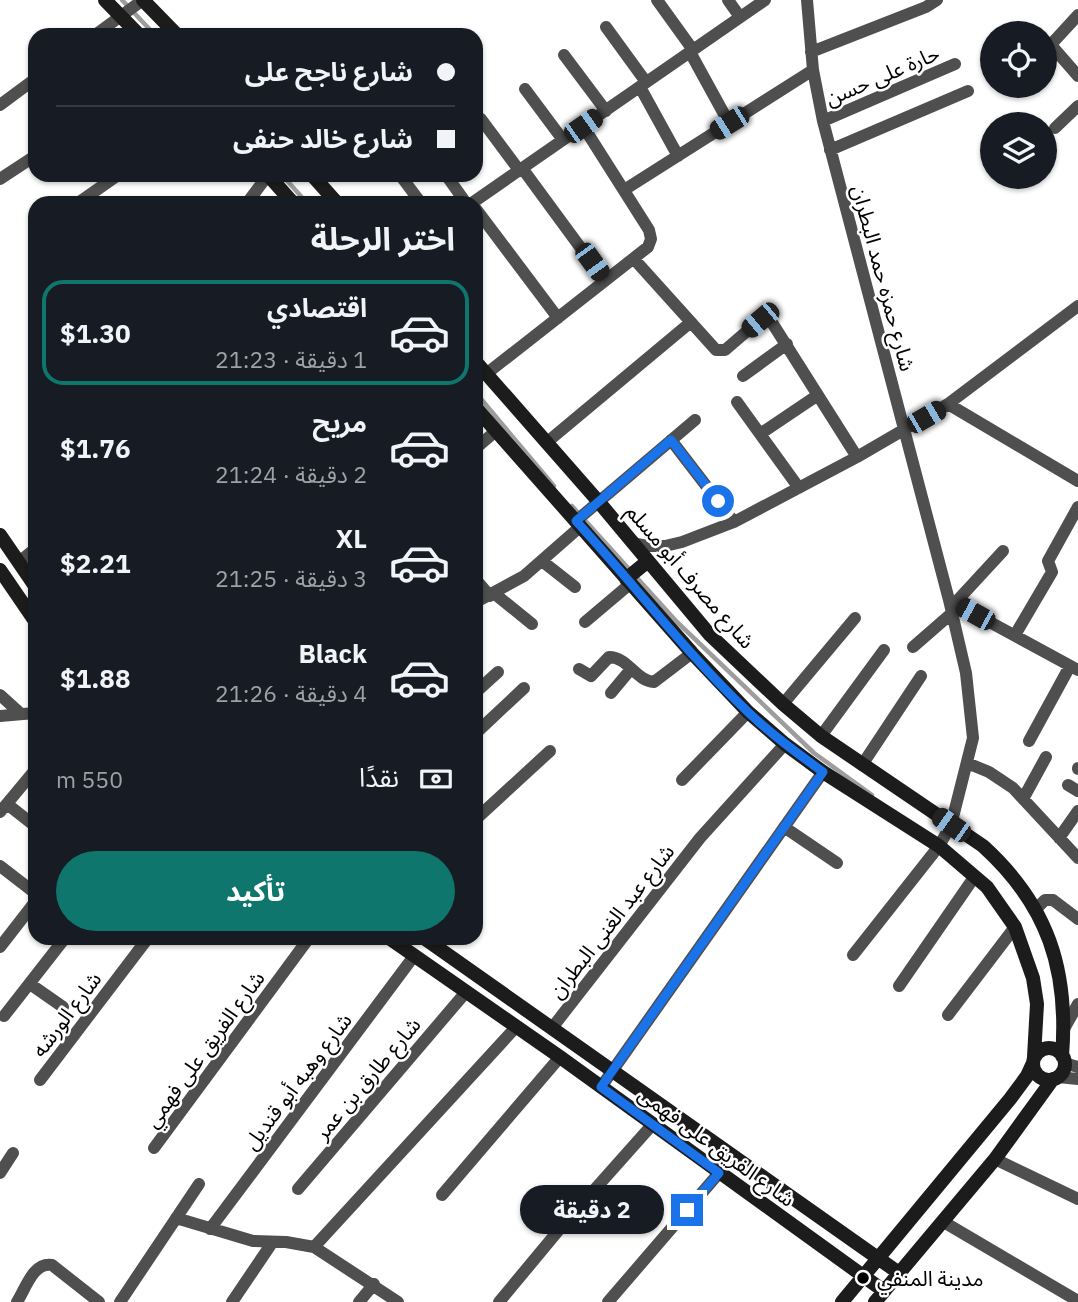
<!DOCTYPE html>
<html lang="ar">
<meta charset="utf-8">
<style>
:root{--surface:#171b24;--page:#20242c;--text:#f1f3f6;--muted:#9ea1a6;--line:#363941;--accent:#0f766e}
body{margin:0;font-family:"IBM Plex Sans","Noto Sans Arabic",sans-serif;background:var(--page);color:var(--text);direction:rtl;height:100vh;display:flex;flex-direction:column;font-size:26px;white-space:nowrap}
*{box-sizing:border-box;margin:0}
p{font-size:23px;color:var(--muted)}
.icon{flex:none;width:38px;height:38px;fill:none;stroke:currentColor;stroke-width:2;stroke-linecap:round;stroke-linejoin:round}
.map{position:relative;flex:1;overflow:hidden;direction:ltr}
.side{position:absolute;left:28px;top:196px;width:455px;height:749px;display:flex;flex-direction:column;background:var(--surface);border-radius:21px;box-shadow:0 2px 5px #0004;direction:rtl}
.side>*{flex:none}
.guide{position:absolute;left:28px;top:28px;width:455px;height:154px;border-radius:21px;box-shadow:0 2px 5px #0004;direction:rtl;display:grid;align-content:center;height:154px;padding:0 28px;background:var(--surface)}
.buttons{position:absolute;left:980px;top:21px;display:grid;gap:14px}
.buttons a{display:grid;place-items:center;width:77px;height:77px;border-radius:50%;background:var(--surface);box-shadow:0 2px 5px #0004;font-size:35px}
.end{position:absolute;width:32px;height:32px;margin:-16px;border:9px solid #1a73e8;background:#fff;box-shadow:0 0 0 4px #fff}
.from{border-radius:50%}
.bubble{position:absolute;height:49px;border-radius:24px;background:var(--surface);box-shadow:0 2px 5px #0004;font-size:23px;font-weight:700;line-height:49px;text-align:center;direction:rtl}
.car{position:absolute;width:21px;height:42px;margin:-21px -10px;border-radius:9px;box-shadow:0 0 5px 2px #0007;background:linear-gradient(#222 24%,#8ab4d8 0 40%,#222 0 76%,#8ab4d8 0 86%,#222 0)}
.guide b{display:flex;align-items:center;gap:24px;height:66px;font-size:26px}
.guide b+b{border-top:2px solid var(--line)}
.guide i{width:18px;height:18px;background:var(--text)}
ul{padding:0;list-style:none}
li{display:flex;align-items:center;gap:21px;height:105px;margin:0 14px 10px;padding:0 14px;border:4px solid transparent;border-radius:21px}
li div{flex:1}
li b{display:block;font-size:26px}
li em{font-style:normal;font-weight:700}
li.on{border-color:var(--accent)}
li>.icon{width:63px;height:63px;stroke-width:1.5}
h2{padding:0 28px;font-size:32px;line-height:84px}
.pay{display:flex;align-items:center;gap:18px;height:77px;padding:0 28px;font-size:26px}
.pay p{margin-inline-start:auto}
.button{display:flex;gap:14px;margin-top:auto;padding:14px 28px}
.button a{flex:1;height:80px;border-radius:42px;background:var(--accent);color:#fff;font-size:28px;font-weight:700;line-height:80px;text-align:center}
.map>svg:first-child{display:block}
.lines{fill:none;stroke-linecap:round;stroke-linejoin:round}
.stream{stroke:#9d9d9d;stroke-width:4.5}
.street{stroke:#4f4f4f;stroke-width:12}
.secondary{stroke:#1c1c1c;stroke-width:14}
.route{stroke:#1a73e8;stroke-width:9}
.poi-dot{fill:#000;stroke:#fff;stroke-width:2.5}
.labels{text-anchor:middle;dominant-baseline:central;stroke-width:5;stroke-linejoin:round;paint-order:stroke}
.street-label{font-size:21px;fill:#000;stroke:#fff}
.poi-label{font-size:21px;fill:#000;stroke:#fff;text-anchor:start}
</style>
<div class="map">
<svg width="1078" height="1302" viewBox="0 0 1078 1302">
<rect width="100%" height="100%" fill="#fff"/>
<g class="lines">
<path class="stream" d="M122,0L155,35
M282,175L307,203
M476,393L554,486
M572,506L677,622L814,753L872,795"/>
<path class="street" d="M657,0L693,50
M728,0L740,17
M807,0L813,70L823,121L949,600L966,673L973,738L951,825L939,846L853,955
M606,27L646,82
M95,35L143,0
M1051,45L1078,76
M1045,51L1078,15
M690,52L729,123
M811,52L926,7L937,0
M564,55L606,111
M640,87L678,156
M525,89L563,140
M0,105L35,79
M481,119L519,170
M823,121L955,64
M1055,128L1078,106
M830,150L968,91
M522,168L605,281
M400,175L421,203
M446,175L466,203
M0,179L35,156
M624,190L813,70
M78,203L118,175
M247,203L268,175
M472,203L765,0
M476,209L558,318
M634,259L716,350H725L760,320L771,321L857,457
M486,374L648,247L651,239L649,230L583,126
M743,376L787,344
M737,402L799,488
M948,404L1078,481
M760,434L818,395
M671,440L734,522
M546,443L691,322
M476,448L496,431
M576,521L695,420
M632,543L647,546H665L682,542L734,522L857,457L948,404L1078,306
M542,561L575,587
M19,562L35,549
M476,580L490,596
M495,594L532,624
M949,600L1078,670
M476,602L524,576L581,526
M955,603L1003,551
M585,622L630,584
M1015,635L1052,572L1048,561L1078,507
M913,647L952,613
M579,669L591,676L609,657C628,657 636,681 654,682L692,653
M476,692L498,672
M611,693L631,669
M0,695L21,714
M783,704L855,618
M0,716L35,713
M476,733L524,688
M821,736L884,650
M1029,741L1070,666
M967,763L989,772L1013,788L1078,858
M862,765L921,676
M1078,769V768
M682,780L748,712
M1068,785L1078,791
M1023,799L1046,757
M7,804L35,826
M0,812L35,770
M476,819L550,751
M784,827L837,863
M1059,838L1078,811
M0,866L35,893
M1036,909L1045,900H1053L1078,919
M107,938L108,939
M0,947L35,902
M30,984L63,1007
M899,986L975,876
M948,1015L1015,927
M4,1016L65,938
M1065,1027L1078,1004
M552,1028L700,838L785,744
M1064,1063L1078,1067
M1058,1077L1078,1079
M40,1080L148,938
M601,1087L823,772
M154,1148L309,938
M995,1159L1078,1199
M0,1173L13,1153
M298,1189L466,992
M442,1195L560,1057
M176,1218L253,1241L286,1242L314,1247L398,1302
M942,1221L1078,1301
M210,1229L414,956
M314,1247L516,1027
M17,1302C26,1288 33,1262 52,1265L99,1302
M120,1302L199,1184
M232,1302L272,1243
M359,1302L374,1284
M499,1302L563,1225L652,1125
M608,1302L719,1173"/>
<path class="secondary" d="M105,0L139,35
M143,0L177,35
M268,175L293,203
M312,175L337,203
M476,362L598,501L710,635L783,704L821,736L983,846C1048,905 1069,970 1062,1056
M476,408L692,653L748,712L785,744L823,772L939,846L987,887L1015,927L1033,978L1037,1004L1034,1057
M0,535L35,586
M0,570L35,621
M626,579L648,561
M389,938L560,1057L884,1291
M424,938L899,1273
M1033 1064a16 16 0 1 1 32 0a16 16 0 1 1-32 0Z
M842,1302L1010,1099L1027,1076L1033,1063
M875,1302L995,1159L1053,1079"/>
</g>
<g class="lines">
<path class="route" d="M687,1210L719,1173L601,1087L823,772C797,753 771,734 748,712C686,653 634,584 576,521L671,440L718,501"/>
</g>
<circle class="poi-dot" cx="863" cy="1278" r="7"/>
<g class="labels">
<g class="street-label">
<text transform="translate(882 75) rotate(-23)">حارة على حسن</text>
<text transform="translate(884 278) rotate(75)">شارع حمزه حمد البطران</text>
<text transform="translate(691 576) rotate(49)">شارع مصرف أبو مسلم</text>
<text transform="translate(611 921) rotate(-52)">شارع عبد الغنى البطران</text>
<text transform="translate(66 1014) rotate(-53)">شارع الورشه</text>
<text transform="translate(204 1049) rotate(-54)">شارع الفريق على فهمي</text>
<text transform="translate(367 1078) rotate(-50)">شارع طارق بن عمر</text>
<text transform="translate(297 1081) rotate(-53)">شارع وهبه أبو قنديل</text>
<text transform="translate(717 1146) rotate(36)">شارع الفريق على فهمى</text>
</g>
<g class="poi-label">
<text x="877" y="1278">مدينة المنفي</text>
</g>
</g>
</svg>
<div class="buttons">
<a><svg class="icon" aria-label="locate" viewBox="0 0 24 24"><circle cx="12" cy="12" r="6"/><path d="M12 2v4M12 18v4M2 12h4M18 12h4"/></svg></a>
<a><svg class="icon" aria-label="layers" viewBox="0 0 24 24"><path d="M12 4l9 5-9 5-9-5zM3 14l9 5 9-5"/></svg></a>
</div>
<i class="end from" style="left:718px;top:501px"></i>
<i class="end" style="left:687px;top:1210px"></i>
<div class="bubble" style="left:520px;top:1185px;width:144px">2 دقيقة</div>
<i class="car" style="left:729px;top:123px;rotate:238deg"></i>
<i class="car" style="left:583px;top:126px;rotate:55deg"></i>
<i class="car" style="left:592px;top:262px;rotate:144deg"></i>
<i class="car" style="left:760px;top:320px;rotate:230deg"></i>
<i class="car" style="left:926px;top:417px;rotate:60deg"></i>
<i class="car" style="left:975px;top:614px;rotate:299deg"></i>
<i class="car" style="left:951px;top:825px;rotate:305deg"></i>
<div class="guide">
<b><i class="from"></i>شارع ناجح على</b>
<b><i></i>شارع خالد حنفى</b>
</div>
<section class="side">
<h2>اختر الرحلة</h2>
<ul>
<li class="on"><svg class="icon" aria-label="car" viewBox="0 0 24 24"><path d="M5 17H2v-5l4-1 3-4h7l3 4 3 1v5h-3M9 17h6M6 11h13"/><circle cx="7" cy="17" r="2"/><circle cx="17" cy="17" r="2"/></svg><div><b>اقتصادي</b><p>1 دقيقة · 21:23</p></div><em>$1.30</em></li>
<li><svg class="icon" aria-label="car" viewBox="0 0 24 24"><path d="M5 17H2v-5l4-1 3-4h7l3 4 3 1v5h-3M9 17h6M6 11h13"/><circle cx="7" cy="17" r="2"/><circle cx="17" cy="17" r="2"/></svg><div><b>مريح</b><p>2 دقيقة · 21:24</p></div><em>$1.76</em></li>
<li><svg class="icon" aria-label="car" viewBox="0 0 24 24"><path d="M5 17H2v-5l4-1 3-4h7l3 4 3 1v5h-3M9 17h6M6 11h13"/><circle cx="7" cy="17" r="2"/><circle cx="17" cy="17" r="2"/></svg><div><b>XL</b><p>3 دقيقة · 21:25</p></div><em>$2.21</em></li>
<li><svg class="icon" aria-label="car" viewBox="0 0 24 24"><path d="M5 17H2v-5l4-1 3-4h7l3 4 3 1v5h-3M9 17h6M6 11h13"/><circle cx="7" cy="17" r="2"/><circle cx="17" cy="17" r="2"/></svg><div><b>Black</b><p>4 دقيقة · 21:26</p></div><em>$1.88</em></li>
</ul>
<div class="pay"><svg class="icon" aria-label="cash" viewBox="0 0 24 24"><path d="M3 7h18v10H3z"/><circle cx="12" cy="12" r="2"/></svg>نقدًا<p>550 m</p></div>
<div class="button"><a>تأكيد</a></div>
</section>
</div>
